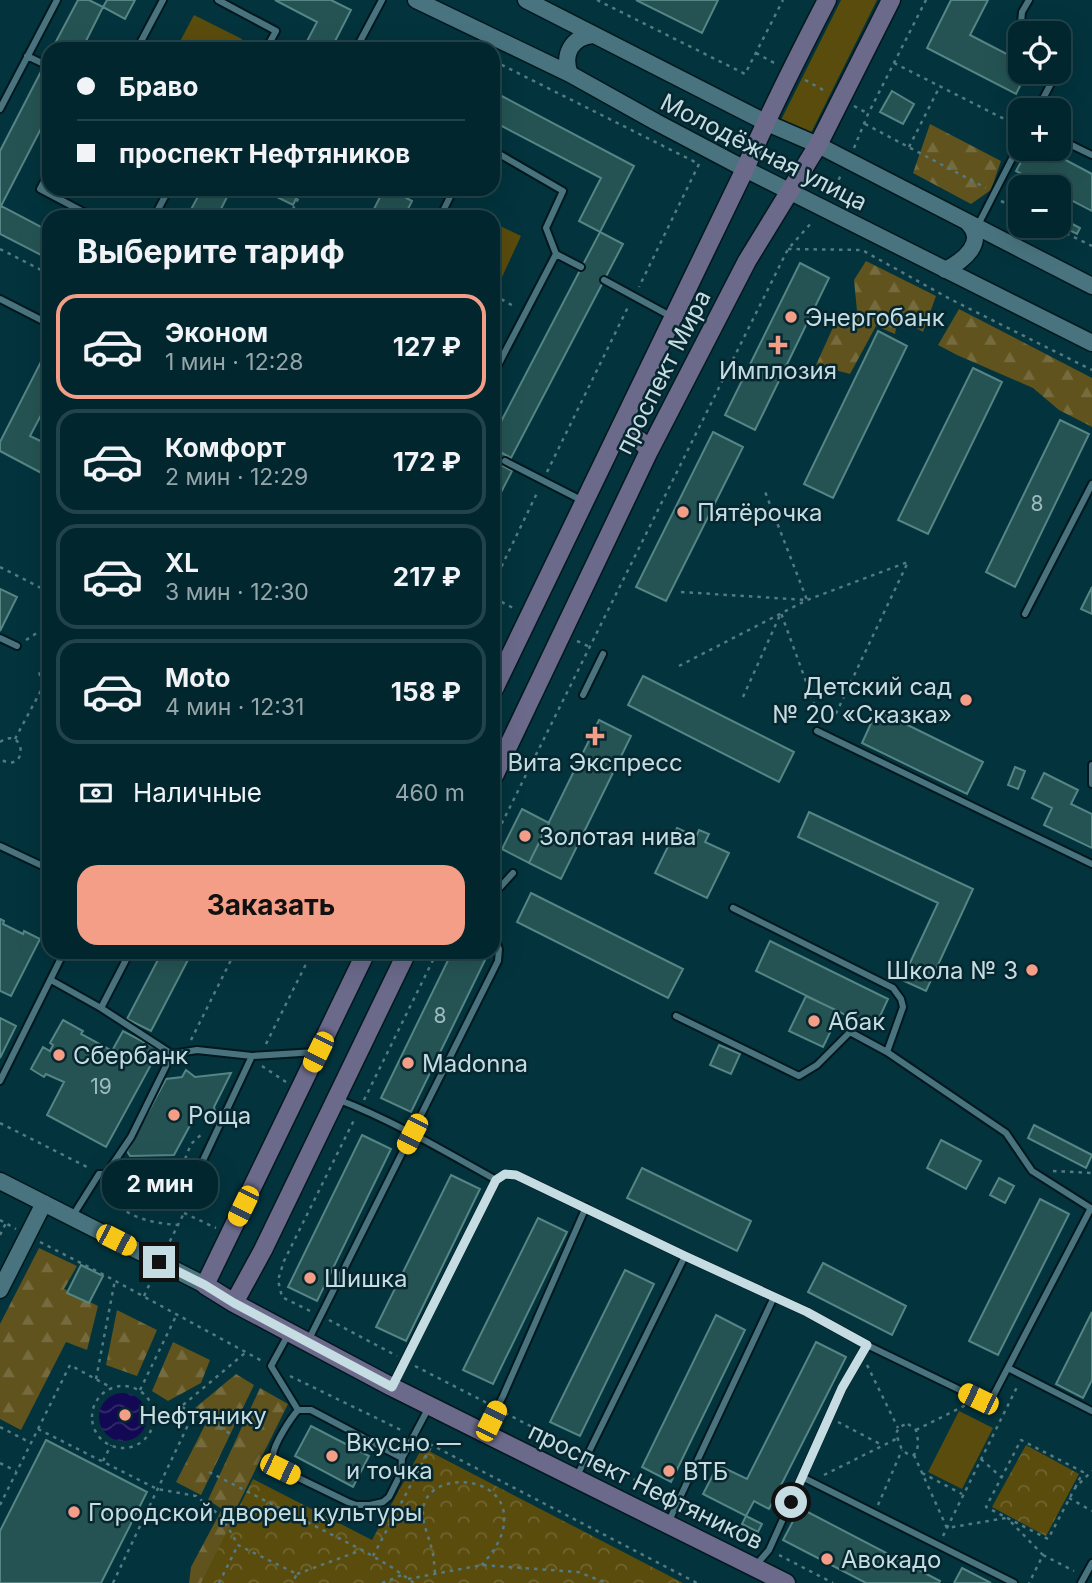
<!DOCTYPE html>
<html lang="ru">
<meta charset="utf-8">
<style>
:root{--surface:#02262e;--page:#10323a;--text:#f1f3f6;--muted:#96a5aa;--line:#23434a;--accent:#f49e87}
body{margin:0;font-family:Inter,sans-serif;background:var(--page);color:var(--text);height:100vh;display:flex;flex-direction:column;font-size:26px;white-space:nowrap}
*{box-sizing:border-box;margin:0}
p{font-size:23px;color:var(--muted)}
.icon{flex:none;width:38px;height:38px;fill:none;stroke:currentColor;stroke-width:2;stroke-linecap:round;stroke-linejoin:round}
.map{position:relative;flex:1;overflow:hidden}
.sheet{position:absolute;left:42px;top:210px;width:458px;height:749px;display:flex;flex-direction:column;background:var(--surface);border-radius:21px;box-shadow:0 7px 28px #0002,0 0 0 2px var(--line)}
.sheet>*{flex:none}
.guide{position:absolute;left:42px;top:42px;width:458px;height:154px;border-radius:21px;box-shadow:0 7px 28px #0002,0 0 0 2px var(--line);display:grid;align-content:center;height:154px;padding:0 35px;background:var(--surface)}
.buttons{position:absolute;left:1008px;top:21px;display:grid;gap:14px}
.buttons a{display:grid;place-items:center;width:63px;height:63px;border-radius:14px;background:var(--surface);box-shadow:0 7px 28px #0002,0 0 0 2px var(--line);font-size:35px}
.end{position:absolute;width:32px;height:32px;margin:-16px;border:9px solid #c5dce2;background:#111;box-shadow:0 0 0 4px #111}
.from{border-radius:50%}
.bubble{position:absolute;height:49px;border-radius:21px;background:var(--surface);box-shadow:0 7px 28px #0002,0 0 0 2px var(--line);font-size:23px;font-weight:700;line-height:49px;text-align:center}
.car{position:absolute;width:21px;height:42px;margin:-21px -10px;border-radius:9px;box-shadow:0 0 5px 2px #0007;background:linear-gradient(#f5c518 24%,#345 0 40%,#f5c518 0 76%,#345 0 86%,#f5c518 0)}
.guide b{display:flex;align-items:center;gap:24px;height:66px;font-size:26px}
.guide b+b{border-top:2px solid var(--line)}
.guide i{width:18px;height:18px;background:var(--text)}
ul{padding:0;list-style:none}
li{display:flex;align-items:center;gap:21px;height:105px;margin:0 14px 10px;padding:0 21px;border:4px solid var(--line);border-radius:21px}
li div{flex:1}
li b{display:block;font-size:26px}
li em{font-style:normal;font-weight:700}
li.active{border-color:var(--accent)}
li>.icon{width:63px;height:63px;stroke-width:1.5}
h2{padding:0 35px;font-size:32px;line-height:84px}
.pay{display:flex;align-items:center;gap:18px;height:77px;padding:0 35px;font-size:26px}
.pay p{margin-inline-start:auto}
.action{display:flex;gap:14px;margin-top:auto;padding:14px 35px}
.action a{flex:1;height:80px;border-radius:21px;background:var(--accent);color:#111;font-size:28px;font-weight:700;line-height:80px;text-align:center}
.map>svg:first-child{display:block}
.green{fill:#5a4c0d}
.forest{fill:url(#forest-firs)}
.park{fill:url(#park-crowns)}
.water{fill:url(#water-waves)}
.building{fill:#255353;stroke:#568585;stroke-width:2}
.lines{fill:none;stroke-linecap:round;stroke-linejoin:round}
.service-casing{stroke:#03181e;stroke-width:10}
.tertiary-casing{stroke:#03181e;stroke-width:19}
.secondary-casing{stroke:#03181e;stroke-width:21}
.path{stroke:#547a82;stroke-width:2.5;stroke-dasharray:3.5 5;stroke-linecap:butt}
.service{stroke:#49747f;stroke-width:6}
.tertiary{stroke:#49747f;stroke-width:16}
.secondary{stroke:#6c6a8b;stroke-width:18}
.route{stroke:#c5dce2;stroke-width:9}
.poi-dot{fill:#f49e87;stroke:#06272f;stroke-width:2.5}
.labels{text-anchor:middle;dominant-baseline:central;stroke-width:5;stroke-linejoin:round;paint-order:stroke}
.number-label{font-size:21px;fill:#9dbabe}
.street-label{font-size:24px;fill:#c5dce2;stroke:#06272f}
.poi-label{font-size:24px;fill:#c5dce2;stroke:#06272f;text-anchor:start}
</style>
<div class="map">
<svg width="1092" height="1583" viewBox="0 0 1092 1583">
<defs>
<pattern id="forest-firs" width="22" height="20" patternUnits="userSpaceOnUse" patternTransform="scale(1.75)"><rect width="22" height="20" fill="#60531d"/><path d="M5 1l3.5 6h-7zM16 11l3.5 6h-7z" fill="#756b3e"/></pattern>
<pattern id="park-crowns" width="20" height="18" patternUnits="userSpaceOnUse" patternTransform="scale(1.75)"><rect width="20" height="18" fill="#5a4c0d"/><path d="M2 6a3 3 0 1 1 6 0M12 15a3 3 0 1 1 6 0" fill="none" stroke="#706530"/></pattern>
<pattern id="water-waves" width="16" height="10" patternUnits="userSpaceOnUse" patternTransform="scale(1.75)"><rect width="16" height="10" fill="#130853"/><path d="M0 5q4-4 8 0t8 0" fill="none" stroke="#342b6b"/></pattern>
</defs>
<rect width="100%" height="100%" fill="#03333d"/>
<path class="green" d="M841,0H877L810,135L781,120Z
M194,15L242,39L237,49H176Z
M494,223L521,236L497,288L494,286Z
M959,1411L993,1428L962,1489L928,1472Z"/>
<path class="forest" d="M930,124L1001,161L991,190L971,204L913,173Z
M866,261L936,296L923,332L898,317L895,334L876,326L850,374L816,365L839,314L857,311L854,280Z
M959,309L1092,378V427L1059,410L1033,388L957,355L938,345Z
M39,1248L77,1266L64,1289L98,1306L87,1350L66,1342L21,1430L0,1419V1324Z
M117,1310L157,1330L137,1376L106,1365Z
M173,1342L210,1360L201,1383L168,1401L152,1391Z
M236,1374L254,1385L201,1495L176,1482L206,1423L195,1408Z
M260,1388L288,1404L230,1521L235,1526L207,1583H189L191,1567L222,1509L208,1500Z"/>
<path class="park" d="M1026,1445L1079,1474L1046,1536L992,1507Z
M422,1448H423L683,1583H201L253,1479L372,1540Z"/>
<path class="water" d="M99 1417a24 24 0 1 1 48 0a24 24 0 1 1-48 0Z"/>
<path class="building" d="M78,0H89L103,7L82,49H52Z
M107,0H135L125,19L103,7Z
M275,0H331L351,10L331,49H303L317,22Z
M636,0H718L702,33Z
M951,0H988L970,35L1020,61V72H1027L1016,94L927,48Z
M49,56V113L1,206L49,231V259L0,234V151Z
M892,91L914,104L903,124L880,112Z
M494,92L634,166L600,232L579,221L601,178L494,122Z
M1028,149H1045L1092,174V211L1059,194V187H1047L1016,171Z
M202,189H231L217,217H187Z
M282,189H301L293,205L277,197Z
M384,189H390L412,201L404,217H370Z
M1059,217L1080,228L1077,234L1059,225Z
M600,232L623,244L511,458L494,449V435Z
M800,263L829,278L755,430L725,415Z
M878,331L907,346L833,498L804,484Z
M47,350L49,351V400L30,436L49,445V477L0,451V442Z
M973,368L1002,382L928,534L898,520Z
M1060,420L1089,434L1015,587L986,572Z
M713,432L743,447L666,601L636,587Z
M494,449L508,456L503,466L512,471L494,506Z
M1092,587V614L1081,609Z
M0,589L17,597L0,631Z
M643,676L794,752L779,782L628,705Z
M877,710L983,762L967,794L862,743Z
M599,720L631,736L561,879L529,863Z
M1015,767L1025,771L1018,789L1008,785Z
M1044,773L1078,790L1071,804L1092,814V848L1044,825L1052,808L1032,798Z
M522,809L549,823L529,863L502,849Z
M809,812L973,889L926,991L902,980L938,903L798,837Z
M677,828L696,837L699,830L709,834L705,842L729,853L707,898L655,873Z
M531,893L683,969L668,998L517,922Z
M0,919L4,921L3,924L23,934L24,931L40,939L11,996L0,991Z
M770,941L888,999L874,1029L756,971Z
M162,952H192L151,1031L127,1019Z
M452,952H468L485,960L411,1112L381,1098Z
M806,996L840,1012L823,1047L789,1031Z
M0,1018L16,1026L0,1058Z
M63,1020L83,1031L81,1034L112,1051L123,1031L159,1050L106,1147L47,1115L64,1082L46,1074L44,1077L31,1069L43,1047L50,1051L53,1045L50,1043Z
M719,1045L740,1054L731,1074L710,1065Z
M186,1070L195,1077L231,1073L214,1107L216,1115L194,1118L174,1155L130,1156L127,1151L166,1079L182,1077Z
M1034,1125L1092,1155L1086,1168L1028,1138Z
M362,1135L391,1149L317,1301L288,1287Z
M941,1140L981,1161L966,1189L927,1168Z
M642,1168L751,1221L737,1251L627,1198Z
M451,1175L480,1189L406,1341L376,1327Z
M999,1178L1014,1186L1005,1203L990,1195Z
M1040,1199L1069,1214L998,1355L969,1341Z
M538,1218L567,1232L493,1384L463,1370Z
M823,1263L906,1306L892,1335L808,1292Z
M81,1265L103,1276L89,1303L67,1293Z
M625,1270L654,1284L580,1436L550,1422Z
M1092,1312V1380L1083,1398L1056,1384Z
M716,1315L745,1330L671,1482L642,1467Z
M816,1342L846,1357L769,1509L754,1501L746,1516L703,1494L718,1465L747,1479Z
M311,1426L369,1456L353,1487L295,1456Z
M46,1440L147,1492L101,1583H0V1531Z
M800,1508L940,1581L939,1583H866L783,1540Z
M746,1516L762,1524L758,1532L742,1524Z
M962,1568L991,1583H954Z"/>
<g class="lines">
<g class="service-casing">
<path id="service" d="M218,0L276,31L266,49
M1029,0L1022,12L1021,23L1035,33
M137,49L163,0
M356,49L382,0
M27,56L44,64
M1059,61L1060,65L1059,68
M0,109L57,0
M1037,110L1057,72
M1059,139L1092,155
M494,151L563,191L546,228L556,254L494,373
M49,172L40,189L93,217
M154,217L169,189
M440,217L454,189
M978,225L1020,143
M556,254L581,267
M604,280L672,317
M0,299L49,324
M505,461L583,501
M1025,614L1092,484
M0,638L17,646
M583,695L603,654
M817,731L1092,864
M1092,765V784
M0,846L49,869
M494,894L513,873
M733,908L893,988L901,999L903,1007L887,1052
M51,980L101,1008L172,1054L131,1137L106,1174H99L72,1217
M101,1008L130,952
M676,1016L799,1076L817,1065L850,1032L887,1052L1006,1133L1032,1171L1092,1209
M172,1054L197,1050L252,1056L316,1052
M0,1081L64,952
M337,1099C392,1120 444,1151 496,1180L505,1174L516,1175L685,1256L807,1312L867,1345L989,1404L1091,1208
M106,1174L187,1179L198,1171L252,1056
M289,1333L271,1366L298,1410
M309,1339L498,961L499,949L494,936
M1008,1368L1092,1411
M393,1384L496,1180
M485,1432L503,1396L586,1207
M402,1458L311,1410H298C290,1419 274,1444 273,1455C272,1461 276,1465 280,1469L348,1502L356,1505H370L383,1502L389,1497L401,1473L402,1458L429,1407
M802,1477L1014,1583
M576,1478L685,1256
M668,1523L774,1297
M756,1565L769,1550L842,1388L867,1345
M1081,1583L1092,1563"/>
</g>
<g class="tertiary-casing">
<path id="tertiary" d="M416,0L570,74L656,122L745,169L1092,343
M526,0L765,122L818,145L1092,286
M570,74C562,54 572,37 593,35
M945,270C963,261 988,242 967,222
M0,1181L205,1285
M0,1290L44,1203"/>
</g>
<g class="secondary-casing">
<path id="secondary" d="M616,436C631,435 641,438 649,451
M494,689L745,169C770,111 798,56 827,0
M494,776L649,451L747,261L818,145L891,0
M366,952L205,1285L234,1303L392,1387L786,1583
M234,1303L263,1250L407,952"/>
</g>
<path class="path" d="M597,0L745,74L783,0
M422,49L457,43L469,49
M756,53L778,65
M494,61L699,164L639,287
M894,63L1020,127
M805,80L827,92
M854,106L867,113
M865,124L986,188
M909,147L940,86
M854,148L868,114L926,0
M831,195L842,173
M1001,201L1020,210
M289,217L303,189
M1051,226L1092,246
M0,249L49,274
M788,249L862,250L950,299L1092,370
M494,295L515,307
M547,472L629,305
M0,567L49,592
M494,582L538,491
M681,592L807,600L764,489
M494,598L515,609
M26,640L49,625
M577,641L590,647
M49,660L43,663L39,672L42,681L49,684
M679,666L807,600L908,562L830,726
M743,697L781,613L820,720
M15,739L45,683
M0,742C26,724 29,776 0,759
M494,839L788,249L813,221
M191,1040L235,952
M266,1044L312,952
M262,1066L286,1082
M364,1100L437,952
M0,1123L91,1169
M182,1167L191,1144L204,1132
M1053,1171L1092,1173
M104,1187C118,1216 149,1223 178,1225
M184,1213L216,1228
M0,1220L16,1229
M0,1235L6,1223
M40,1242L108,1277L262,1361
M166,1249L184,1213L180,1190
M144,1296L153,1277
M310,1311L282,1297L278,1280L284,1261L355,1118
M329,1320L397,1356
M867,1365L898,1428
M415,1366L487,1403
M290,1376L403,1431
M96,1379L115,1280
M92 1417a31 31 0 1 1 62 0a31 31 0 1 1-62 0Z
M140,1390L177,1314
M182,1407L231,1434
M505,1413L577,1450
M170,1416L245,1353
M838,1422L882,1445
M908,1424L916,1430C918,1440 920,1446 914,1455H909L902,1450L896,1434C898,1428 901,1425 908,1424Z
M0,1427L31,1443
M38,1429L157,1489L196,1496L222,1517L238,1545L297,1574L292,1583
M916,1430L966,1405
M422,1440L697,1583
M914,1455L947,1528L1006,1518
M596,1459L667,1497
M981,1459L1001,1477
M103,1461L111,1445
M0,1463L16,1471
M209,1472L362,1550L393,1568L414,1583
M922,1473L962,1494
M824,1475L896,1439
M1075,1488L1083,1472L1021,1440L986,1507L1048,1539L1075,1488L1092,1471
M1069,1498L1092,1511
M0,1505L70,1365L112,1388
M878,1505L902,1450
M686,1506L760,1545
M1011,1522L1043,1555L1029,1583
M943,1536L1018,1385
M779,1555L833,1583
M1043,1555L1074,1571
M373,1556L432,1445
M435,1573C434,1564 434,1555 431,1546C428,1535 422,1522 423,1510C426,1467 520,1473 502,1533C498,1546 490,1555 482,1565
M297,1574L362,1550
M408,1579L482,1565L578,1572L607,1583
M113,1583L188,1425L152,1408
M219,1583L238,1545
M382,1583L402,1575"/>
<use href="#service" class="service"/>
<use href="#tertiary" class="tertiary"/>
<use href="#secondary" class="secondary"/>
</g>
<g class="lines">
<path class="route" d="M159,1262L205,1285L234,1303L392,1387L496,1180L505,1174L516,1175L685,1256L807,1312L867,1345L842,1388L791,1502"/>
</g>
<g class="poi-dot">
<circle cx="791" cy="317" r="7"/>
<path d="M774.5 334.5h7v7h7v7h-7v7h-7v-7h-7v-7h7z"/>
<circle cx="683" cy="512" r="7"/>
<circle cx="966" cy="700" r="7"/>
<path d="M591.5 725.5h7v7h7v7h-7v7h-7v-7h-7v-7h7z"/>
<circle cx="525" cy="836" r="7"/>
<circle cx="1032" cy="970" r="7"/>
<circle cx="814" cy="1021" r="7"/>
<circle cx="59" cy="1055" r="7"/>
<circle cx="408" cy="1063" r="7"/>
<circle cx="174" cy="1115" r="7"/>
<circle cx="310" cy="1278" r="7"/>
<circle cx="125" cy="1415" r="7"/>
<circle cx="332" cy="1456" r="7"/>
<circle cx="669" cy="1471" r="7"/>
<circle cx="74" cy="1512" r="7"/>
<circle cx="827" cy="1559" r="7"/>
</g>
<g class="labels">
<g class="number-label">
<text x="1037" y="503">8</text>
<text x="440" y="1015">8</text>
<text x="101" y="1086">19</text>
</g>
<g class="street-label">
<text transform="translate(764 152) rotate(27)">Молодёжная улица</text>
<text transform="translate(663 372) rotate(-63)">проспект Мира</text>
<text transform="translate(646 1486) rotate(26)">проспект Нефтяников</text>
</g>
<g class="poi-label">
<text x="805" y="317">Энергобанк</text>
<text x="778" y="370" text-anchor="middle">Имплозия</text>
<text x="697" y="512">Пятёрочка</text>
<text x="952" y="686" text-anchor="end">Детский сад<tspan x="952" dy="28">№ 20 «Сказка»</tspan></text>
<text x="595" y="762" text-anchor="middle">Вита Экспресс</text>
<text x="539" y="836">Золотая нива</text>
<text x="1018" y="970" text-anchor="end">Школа № 3</text>
<text x="828" y="1021">Абак</text>
<text x="73" y="1055">Сбербанк</text>
<text x="422" y="1063">Madonna</text>
<text x="188" y="1115">Роща</text>
<text x="324" y="1278">Шишка</text>
<text x="139" y="1415">Нефтянику</text>
<text x="346" y="1442">Вкусно —<tspan x="346" dy="28">и точка</tspan></text>
<text x="683" y="1471">ВТБ</text>
<text x="88" y="1512">Городской дворец культуры</text>
<text x="841" y="1559">Авокадо</text>
</g>
</g>
</svg>
<div class="buttons">
<a><svg class="icon" aria-label="locate" viewBox="0 0 24 24"><circle cx="12" cy="12" r="6"/><path d="M12 2v4M12 18v4M2 12h4M18 12h4"/></svg></a>
<a>+</a>
<a>−</a>
</div>
<i class="end from" style="left:791px;top:1502px"></i>
<i class="end" style="left:159px;top:1262px"></i>
<div class="bubble" style="left:102px;top:1160px;width:116px">2 мин</div>
<i class="car" style="left:318px;top:1052px;rotate:206deg"></i>
<i class="car" style="left:412px;top:1134px;rotate:207deg"></i>
<i class="car" style="left:243px;top:1206px;rotate:206deg"></i>
<i class="car" style="left:116px;top:1240px;rotate:117deg"></i>
<i class="car" style="left:978px;top:1399px;rotate:296deg"></i>
<i class="car" style="left:491px;top:1421px;rotate:26deg"></i>
<i class="car" style="left:280px;top:1469px;rotate:116deg"></i>
<div class="guide">
<b><i class="from"></i>Браво</b>
<b><i></i>проспект Нефтяников</b>
</div>
<section class="sheet">
<h2>Выберите тариф</h2>
<ul>
<li class="active"><svg class="icon" aria-label="car" viewBox="0 0 24 24"><path d="M5 17H2v-5l4-1 3-4h7l3 4 3 1v5h-3M9 17h6M6 11h13"/><circle cx="7" cy="17" r="2"/><circle cx="17" cy="17" r="2"/></svg><div><b>Эконом</b><p>1 мин · 12:28</p></div><em>127 ₽</em></li>
<li><svg class="icon" aria-label="car" viewBox="0 0 24 24"><path d="M5 17H2v-5l4-1 3-4h7l3 4 3 1v5h-3M9 17h6M6 11h13"/><circle cx="7" cy="17" r="2"/><circle cx="17" cy="17" r="2"/></svg><div><b>Комфорт</b><p>2 мин · 12:29</p></div><em>172 ₽</em></li>
<li><svg class="icon" aria-label="car" viewBox="0 0 24 24"><path d="M5 17H2v-5l4-1 3-4h7l3 4 3 1v5h-3M9 17h6M6 11h13"/><circle cx="7" cy="17" r="2"/><circle cx="17" cy="17" r="2"/></svg><div><b>XL</b><p>3 мин · 12:30</p></div><em>217 ₽</em></li>
<li><svg class="icon" aria-label="car" viewBox="0 0 24 24"><path d="M5 17H2v-5l4-1 3-4h7l3 4 3 1v5h-3M9 17h6M6 11h13"/><circle cx="7" cy="17" r="2"/><circle cx="17" cy="17" r="2"/></svg><div><b>Moto</b><p>4 мин · 12:31</p></div><em>158 ₽</em></li>
</ul>
<div class="pay"><svg class="icon" aria-label="cash" viewBox="0 0 24 24"><path d="M3 7h18v10H3z"/><circle cx="12" cy="12" r="2"/></svg>Наличные<p>460 m</p></div>
<div class="action"><a>Заказать</a></div>
</section>
</div>
